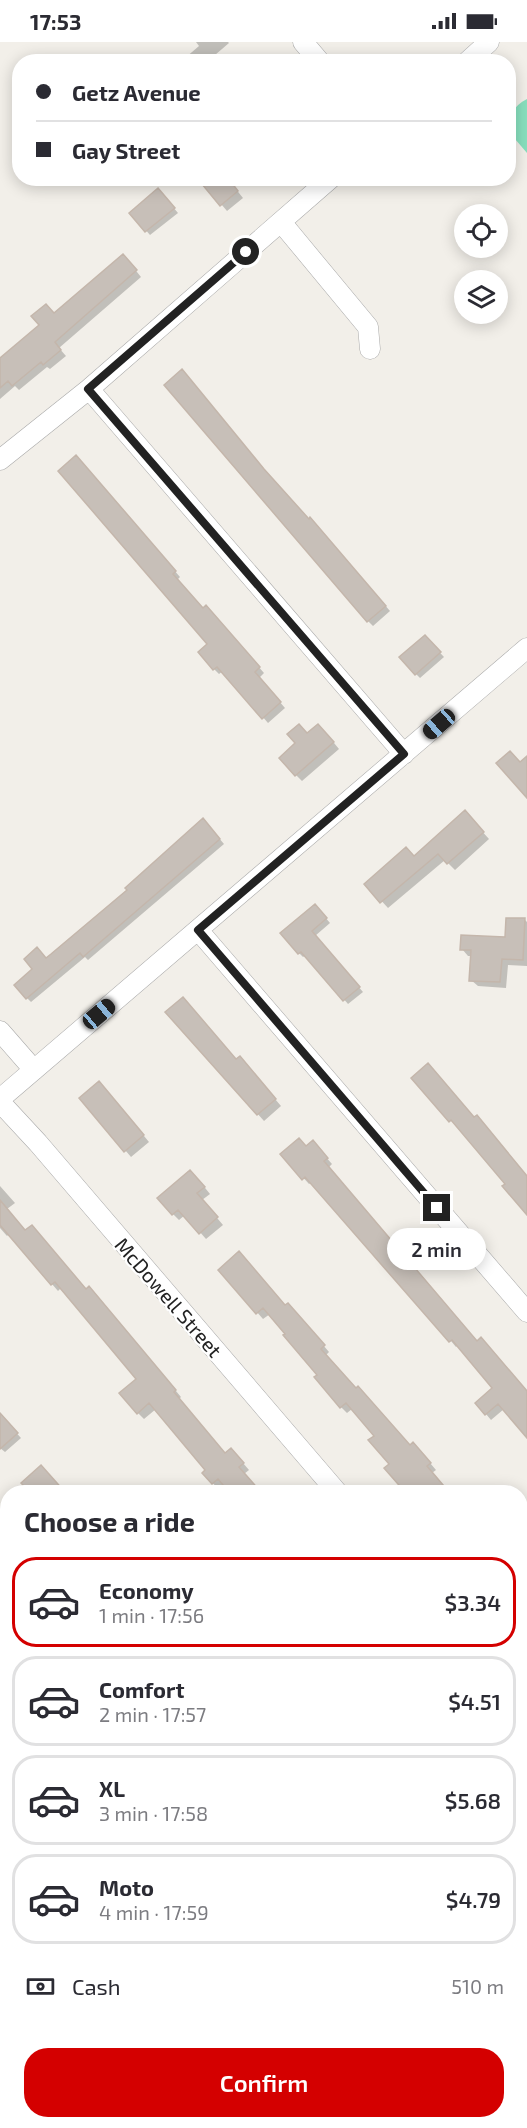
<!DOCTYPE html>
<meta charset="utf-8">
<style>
:root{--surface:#fff;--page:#f2f2f3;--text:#2b2b33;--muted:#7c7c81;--line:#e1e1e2;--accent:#d40000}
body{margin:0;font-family:"Exo 2",sans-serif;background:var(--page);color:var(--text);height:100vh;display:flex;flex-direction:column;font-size:22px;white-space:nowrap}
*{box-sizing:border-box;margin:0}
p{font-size:20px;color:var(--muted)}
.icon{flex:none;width:33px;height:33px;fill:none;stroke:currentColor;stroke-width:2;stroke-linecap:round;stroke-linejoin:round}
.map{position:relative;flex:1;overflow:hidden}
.sheet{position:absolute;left:0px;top:1443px;width:528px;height:644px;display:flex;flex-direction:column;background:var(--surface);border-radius:24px 24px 0 0;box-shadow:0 3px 15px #0003}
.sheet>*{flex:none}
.hud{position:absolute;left:12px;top:12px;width:504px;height:132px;border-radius:24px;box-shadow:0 3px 15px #0003;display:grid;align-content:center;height:132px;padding:0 24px;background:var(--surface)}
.tools{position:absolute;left:454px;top:162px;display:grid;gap:12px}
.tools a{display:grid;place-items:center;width:54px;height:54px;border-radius:50%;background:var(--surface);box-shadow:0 3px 15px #0003;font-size:30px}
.end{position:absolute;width:27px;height:27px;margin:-14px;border:8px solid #222;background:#fff;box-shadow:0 0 0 3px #fff}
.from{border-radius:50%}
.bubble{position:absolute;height:42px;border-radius:21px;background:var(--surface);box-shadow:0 3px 15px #0003;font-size:20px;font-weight:600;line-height:42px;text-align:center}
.car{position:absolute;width:18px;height:36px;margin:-18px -9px;border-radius:8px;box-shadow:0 0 4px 2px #0007;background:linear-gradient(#222 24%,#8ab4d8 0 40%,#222 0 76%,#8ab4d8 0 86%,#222 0)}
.hud b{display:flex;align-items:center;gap:21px;height:57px;font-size:22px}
.hud b+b{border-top:2px solid var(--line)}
.hud i{width:15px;height:15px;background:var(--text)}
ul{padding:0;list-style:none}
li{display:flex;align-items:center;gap:18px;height:90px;margin:0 12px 9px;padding:0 12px;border:3px solid var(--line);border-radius:24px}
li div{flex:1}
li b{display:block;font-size:22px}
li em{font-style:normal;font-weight:600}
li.current{border-color:var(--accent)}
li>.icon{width:54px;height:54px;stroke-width:1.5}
h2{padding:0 24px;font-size:27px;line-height:72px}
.pay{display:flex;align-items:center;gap:15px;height:66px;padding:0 24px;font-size:22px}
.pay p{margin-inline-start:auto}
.primary-button{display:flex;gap:12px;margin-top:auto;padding:12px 24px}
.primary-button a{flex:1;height:69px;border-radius:24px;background:var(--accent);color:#fff;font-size:24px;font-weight:600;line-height:69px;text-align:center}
.status{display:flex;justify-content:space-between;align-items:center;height:42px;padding:0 30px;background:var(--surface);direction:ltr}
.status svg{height:16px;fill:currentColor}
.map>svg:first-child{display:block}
.pitch{fill:#88e0be}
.shadow{fill:#0003}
.building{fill:#c7bfb8;stroke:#c4b6ab;stroke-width:1.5}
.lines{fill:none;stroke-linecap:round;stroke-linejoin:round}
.minor-casing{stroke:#a9a9a9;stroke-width:21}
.minor{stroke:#fff;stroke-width:20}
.route{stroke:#222;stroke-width:8}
.labels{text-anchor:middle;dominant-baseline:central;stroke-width:4.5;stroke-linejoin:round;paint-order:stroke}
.street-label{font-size:20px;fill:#222;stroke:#fff}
</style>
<div class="status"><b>17:53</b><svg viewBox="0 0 49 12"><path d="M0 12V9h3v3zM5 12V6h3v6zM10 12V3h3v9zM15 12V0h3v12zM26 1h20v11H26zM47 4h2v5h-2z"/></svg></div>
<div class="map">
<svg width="527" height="2086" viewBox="0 0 527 2086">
<rect width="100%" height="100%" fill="#f2efe9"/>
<path class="pitch" d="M527,57V111L509,90C508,75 513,64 527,57Z"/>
<path class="shadow" d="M196,0H228L229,1L215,13L220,20H188L185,16L199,4Z
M199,136H235L231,141L243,156L227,169Z
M162,152L178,171L150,193L131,171Z
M129,220L141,235L59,306L66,314L50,327L47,325L19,348L15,344L0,357V318L54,273Z
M166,343L269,433L309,479L315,482L390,569L373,584L368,579Z
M81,420L180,535L177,538L203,568L211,570L264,631L259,636L285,666L268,681L223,629L219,632L214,627L209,602Z
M429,599L444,615L420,636L416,632Z
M325,690L339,707L302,739L296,733L307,693Z
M471,777L489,797L455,828L445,818L388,866L366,842L414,816Z
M207,782L224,802L88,918L85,915L31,960L27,956L16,943Z
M319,868L330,881L315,894L363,950L348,962L306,913L303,915L299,911Z
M525,878L527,880V924L508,923L506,946L478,944L471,938L472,914H468L462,907L506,897Z
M167,971L237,1019L246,1023L281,1064L264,1079Z
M105,1047L149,1100L131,1115L125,1108Z
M306,1106H318L332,1122L329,1125L478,1300L527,1349V1394L504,1367L491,1378L486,1372L477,1361L494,1346L458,1303L456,1305L451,1299L312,1140L309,1142L282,1112Z
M197,1136L210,1152L202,1158L223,1183L206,1197L185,1173L179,1178L173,1172Z
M0,1144L15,1161L7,1167L26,1189L86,1248L95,1252L181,1355L179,1357L225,1413L237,1414L249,1428L244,1432L260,1450H231L225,1443L219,1448L204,1431L208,1428L156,1367L144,1377L138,1371V1337L62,1245L58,1249L9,1192L7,1194L0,1186Z
M220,1228L294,1269L329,1310L326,1313L410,1405L419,1408L436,1428L432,1431L448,1450H421L416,1445L408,1450L403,1445L376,1394L352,1367L347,1371L341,1365L319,1333L270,1272L263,1277Z
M0,1373L21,1396L5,1410L0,1406Z
M524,1491L527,1494V1523L520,1528V1494Z
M0,1606L8,1614V1626L0,1633Z
M253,2079H274L280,2086H245Z"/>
<path class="building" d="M197,136H228L238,149L220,164Z
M158,146L175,166L145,190L129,171Z
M123,212L137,228L55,300L61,308L43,323L41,320L12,344L8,339L0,346V316L39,283L31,274L46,262L54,271Z
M182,327L264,427L309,477L310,475L386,564L367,580L164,343Z
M76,413L176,529L173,532L203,566L206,563L260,625L255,630L281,660L262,677L217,625L213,628L198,610L207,602L58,429Z
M425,593L441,610L415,633L399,615Z
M299,682L307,691L318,682L334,700L295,734L279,716L295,701L287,692Z
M510,709L520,720L527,714V756L496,721Z
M465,768L484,790L447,822L438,812L380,861L364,842L406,805L414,814Z
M203,776L220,797L83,915L80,911L26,957L14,943L32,927L24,917L37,905L46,916L51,912L127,848L125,846Z
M315,862L327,876L312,889L360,945L343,959L301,910L298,912L280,891Z
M506,876H525L523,918L502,917L500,940L469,939L471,908H460L461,893L505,895Z
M183,955L236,1017L240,1014L276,1057L257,1073L165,970Z
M428,1021L474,1075L477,1073L527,1134V1173L502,1144L505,1142L451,1078L449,1080L411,1036Z
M99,1039L144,1093L124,1110L79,1056Z
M299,1096L306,1104L313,1098L328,1116L324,1119L477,1299L481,1295L527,1349V1396L498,1362L485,1373L475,1361L492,1346L452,1298L449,1300L305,1135L302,1138L280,1112Z
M190,1128L205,1145L197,1151L218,1175L199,1192L178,1168L172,1173L157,1156Z
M0,1158L25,1188L32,1183L86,1247L89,1244L176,1348L174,1350L225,1411L231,1406L244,1421L239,1425L261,1450H229L218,1437L212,1442L202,1431L205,1428L149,1361L137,1372L119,1351L136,1337L55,1240L51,1243L0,1183Z
M239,1209L285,1263L288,1261L325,1303L321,1307L356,1346L358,1344L410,1403L413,1400L431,1421L427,1424L449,1450H405L384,1426L389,1422L368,1398L374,1394L346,1361L340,1366L314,1335L317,1333L283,1293L285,1292L263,1266L256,1272L218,1228Z
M0,1371L18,1391L0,1407Z
M41,1423L65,1450H30L21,1441Z"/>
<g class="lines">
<g class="minor-casing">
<path id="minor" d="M303,0L320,20
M467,20L489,0
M281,180L368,285L370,307
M89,347L404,712
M0,418L89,347L331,136
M198,888L527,1270
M0,989L34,1028
M0,1057L527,606
M0,1060L38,1101L337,1450
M0,1521L8,1530
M520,1583L527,1578
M0,1883L8,1876
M520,1982L527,1976
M0,2050L8,2058
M26,2079L32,2086
M397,2086L406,2079"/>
</g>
<use href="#minor" class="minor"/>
</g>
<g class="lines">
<path class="route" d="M246,210L88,347L404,712L198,888L437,1166"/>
</g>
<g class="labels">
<g class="street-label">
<text transform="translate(169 1255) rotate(49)">McDowell Street</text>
</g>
</g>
</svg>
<div class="tools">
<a><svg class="icon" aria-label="locate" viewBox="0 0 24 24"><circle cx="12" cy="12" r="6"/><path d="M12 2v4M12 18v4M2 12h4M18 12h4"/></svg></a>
<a><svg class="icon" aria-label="layers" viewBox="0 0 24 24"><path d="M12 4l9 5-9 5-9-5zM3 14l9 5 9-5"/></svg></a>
</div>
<i class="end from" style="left:246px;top:210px"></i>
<i class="end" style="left:437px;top:1166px"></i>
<div class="bubble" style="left:387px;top:1186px;width:99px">2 min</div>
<i class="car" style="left:439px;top:682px;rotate:229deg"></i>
<i class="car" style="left:99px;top:972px;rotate:50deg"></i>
<div class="hud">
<b><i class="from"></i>Getz Avenue</b>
<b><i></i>Gay Street</b>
</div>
<section class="sheet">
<h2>Choose a ride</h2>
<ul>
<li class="current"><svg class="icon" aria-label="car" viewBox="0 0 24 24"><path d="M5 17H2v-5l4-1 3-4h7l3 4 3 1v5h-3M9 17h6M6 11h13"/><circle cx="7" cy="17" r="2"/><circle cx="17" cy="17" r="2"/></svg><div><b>Economy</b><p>1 min · 17:56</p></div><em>$3.34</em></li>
<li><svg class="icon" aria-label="car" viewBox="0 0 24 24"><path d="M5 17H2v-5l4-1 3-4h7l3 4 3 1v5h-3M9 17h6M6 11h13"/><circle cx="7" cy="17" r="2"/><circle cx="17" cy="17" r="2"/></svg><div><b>Comfort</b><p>2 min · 17:57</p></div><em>$4.51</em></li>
<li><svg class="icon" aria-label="car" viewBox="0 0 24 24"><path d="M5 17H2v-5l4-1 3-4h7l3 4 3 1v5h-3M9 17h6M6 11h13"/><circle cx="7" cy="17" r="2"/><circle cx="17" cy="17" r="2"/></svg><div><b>XL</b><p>3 min · 17:58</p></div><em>$5.68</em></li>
<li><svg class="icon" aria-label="car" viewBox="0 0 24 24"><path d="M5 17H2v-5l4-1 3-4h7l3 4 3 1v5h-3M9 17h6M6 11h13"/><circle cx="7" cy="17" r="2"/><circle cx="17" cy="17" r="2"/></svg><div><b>Moto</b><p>4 min · 17:59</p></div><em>$4.79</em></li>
</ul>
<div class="pay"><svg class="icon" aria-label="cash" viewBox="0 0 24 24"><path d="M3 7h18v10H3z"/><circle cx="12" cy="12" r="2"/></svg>Cash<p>510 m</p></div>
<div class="primary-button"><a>Confirm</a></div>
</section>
</div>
